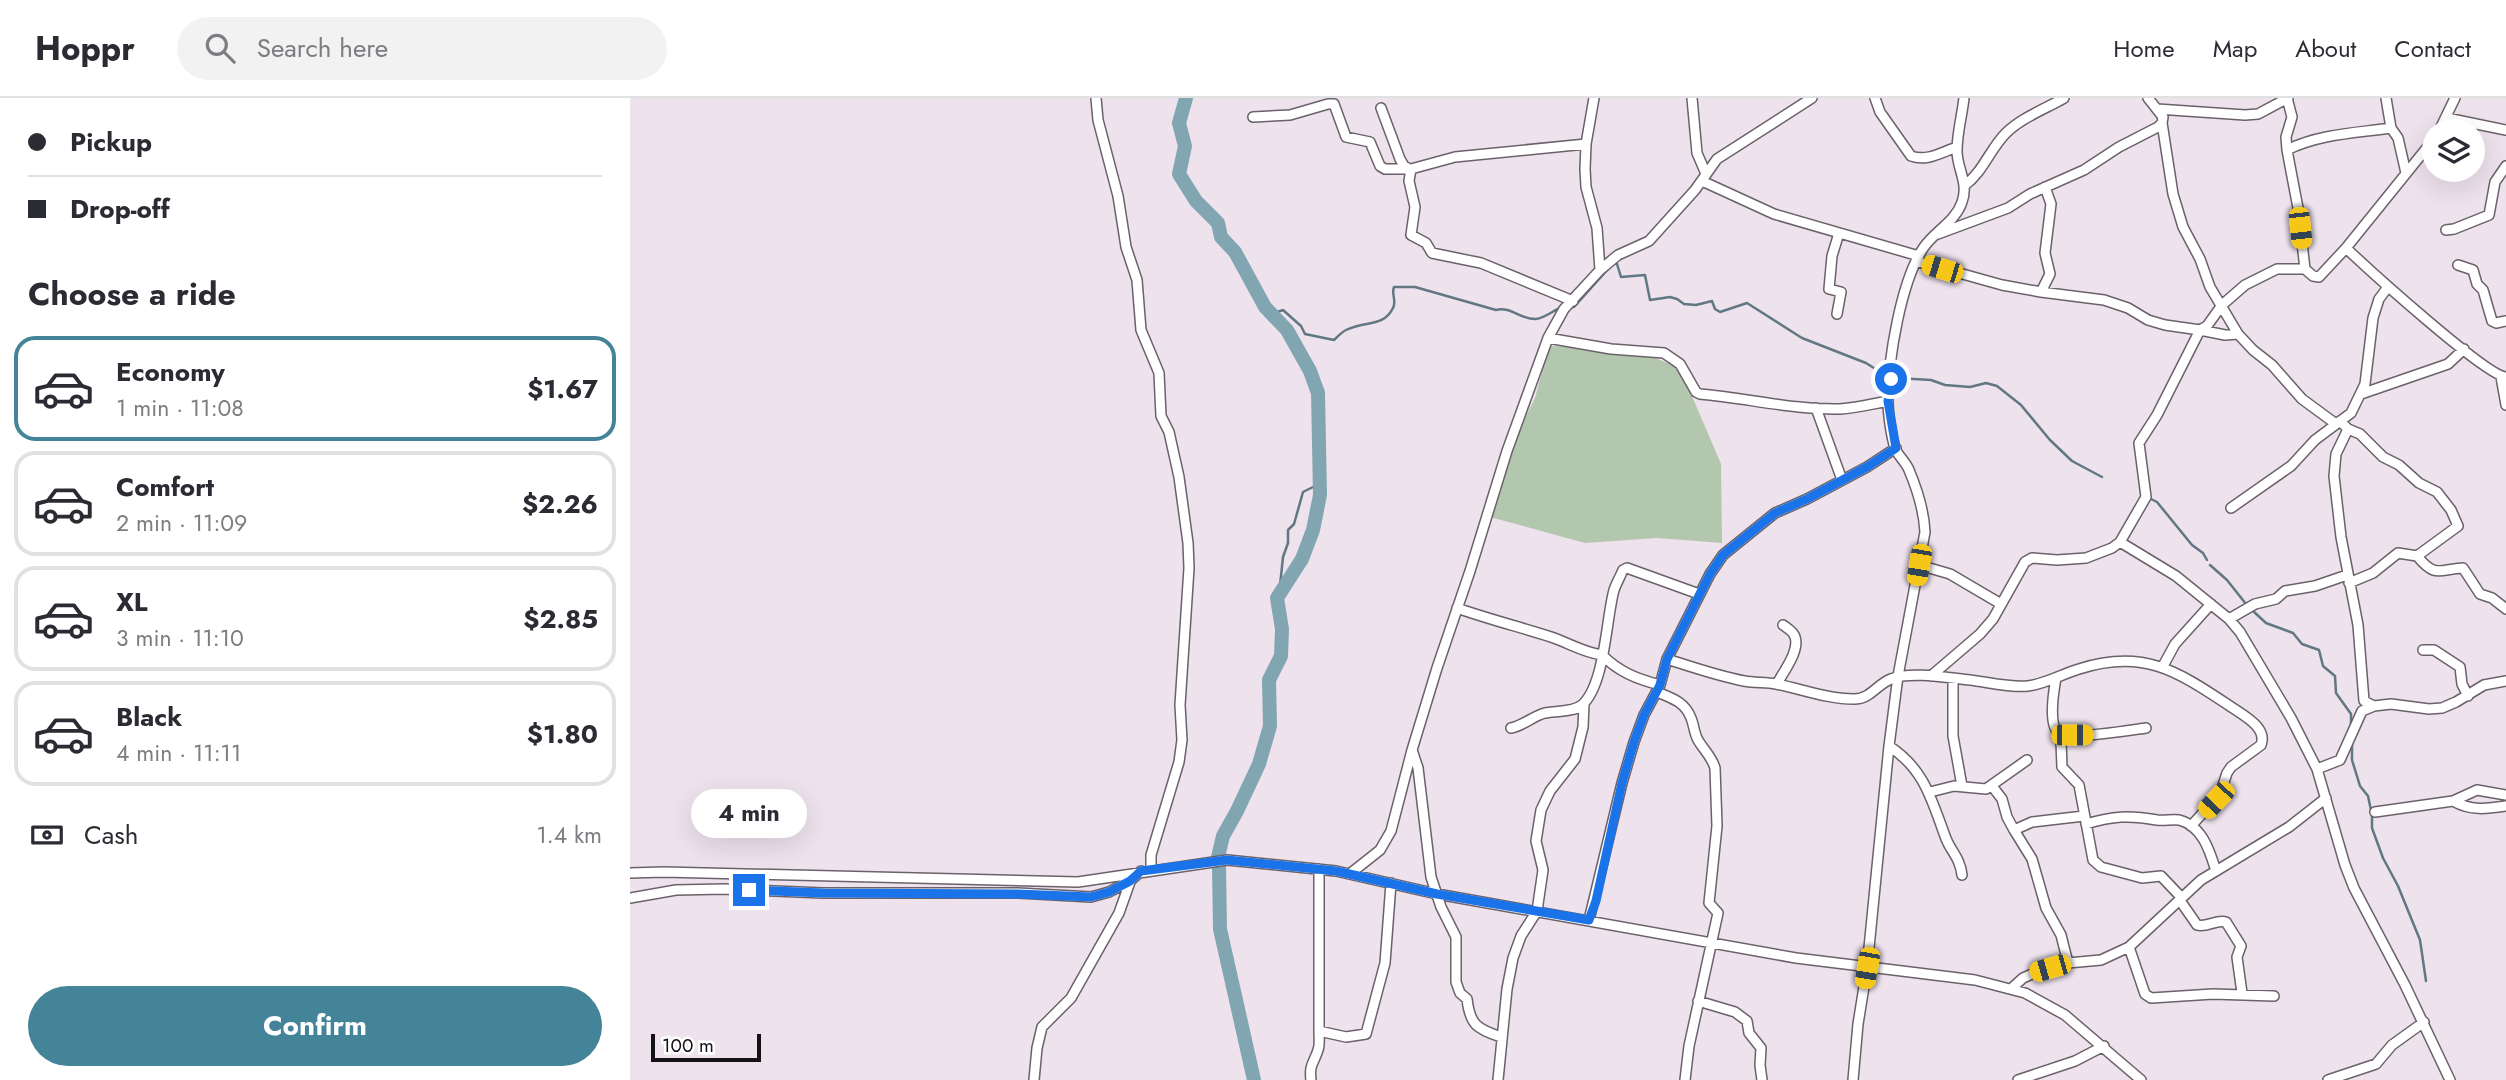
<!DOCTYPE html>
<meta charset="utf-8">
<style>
:root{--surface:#fff;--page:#f2f2f3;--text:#2b2b33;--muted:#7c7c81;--line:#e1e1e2;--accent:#448498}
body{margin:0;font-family:Jost,sans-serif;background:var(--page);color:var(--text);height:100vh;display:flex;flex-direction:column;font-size:26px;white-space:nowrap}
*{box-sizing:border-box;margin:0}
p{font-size:23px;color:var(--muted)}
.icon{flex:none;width:38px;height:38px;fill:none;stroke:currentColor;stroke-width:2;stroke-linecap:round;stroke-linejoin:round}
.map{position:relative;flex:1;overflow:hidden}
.sheet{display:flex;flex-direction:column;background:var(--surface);width:630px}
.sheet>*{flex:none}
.top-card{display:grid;align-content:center;height:154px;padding:0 28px;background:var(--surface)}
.tools{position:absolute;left:1792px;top:21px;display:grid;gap:14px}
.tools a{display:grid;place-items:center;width:63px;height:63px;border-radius:50%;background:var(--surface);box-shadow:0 7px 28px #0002;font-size:35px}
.scale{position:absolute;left:21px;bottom:18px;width:110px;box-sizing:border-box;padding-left:7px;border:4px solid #141014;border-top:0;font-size:19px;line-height:24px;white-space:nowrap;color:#141014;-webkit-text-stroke:5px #fff;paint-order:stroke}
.end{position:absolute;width:32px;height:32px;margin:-16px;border:9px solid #1a73e8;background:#fff;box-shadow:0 0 0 4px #fff}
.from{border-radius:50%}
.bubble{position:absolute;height:49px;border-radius:24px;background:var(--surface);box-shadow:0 7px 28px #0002;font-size:23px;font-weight:700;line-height:49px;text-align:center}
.car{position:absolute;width:21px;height:42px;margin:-21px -10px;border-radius:9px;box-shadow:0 0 5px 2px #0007;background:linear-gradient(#f5c518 24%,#345 0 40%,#f5c518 0 76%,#345 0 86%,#f5c518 0)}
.top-card b{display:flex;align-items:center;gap:24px;height:66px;font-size:26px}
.top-card b+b{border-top:2px solid var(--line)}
.top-card i{width:18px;height:18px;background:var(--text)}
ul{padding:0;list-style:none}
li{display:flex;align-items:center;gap:21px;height:105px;margin:0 14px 10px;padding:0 14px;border:4px solid var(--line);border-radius:21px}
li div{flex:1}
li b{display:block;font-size:26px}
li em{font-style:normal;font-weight:700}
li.current{border-color:var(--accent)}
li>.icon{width:63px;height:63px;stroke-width:1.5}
h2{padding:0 28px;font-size:32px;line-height:84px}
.pay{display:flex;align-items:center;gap:18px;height:77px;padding:0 28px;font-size:26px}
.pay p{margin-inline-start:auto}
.action{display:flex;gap:14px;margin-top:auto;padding:14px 28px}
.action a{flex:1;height:80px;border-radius:42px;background:var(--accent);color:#fff;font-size:28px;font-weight:700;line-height:80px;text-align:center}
header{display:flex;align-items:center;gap:42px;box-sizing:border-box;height:98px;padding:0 35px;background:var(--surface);border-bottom:2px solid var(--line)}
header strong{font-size:33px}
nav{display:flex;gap:38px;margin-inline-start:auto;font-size:24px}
.search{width:490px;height:63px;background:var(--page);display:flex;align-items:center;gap:18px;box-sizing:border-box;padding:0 24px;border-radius:38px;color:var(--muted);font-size:26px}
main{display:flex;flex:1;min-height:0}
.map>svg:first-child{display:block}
.green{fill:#b2c7ae}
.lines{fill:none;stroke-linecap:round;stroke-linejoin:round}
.stream{stroke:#617883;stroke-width:2.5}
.river{stroke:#82a5b2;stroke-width:14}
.minor-casing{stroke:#6b616a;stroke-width:12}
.minor{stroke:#fff;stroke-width:9}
.route{stroke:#1a73e8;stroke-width:9}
</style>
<header>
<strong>Hoppr</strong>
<div class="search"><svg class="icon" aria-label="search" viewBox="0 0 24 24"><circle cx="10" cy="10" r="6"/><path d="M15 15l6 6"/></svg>Search here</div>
<nav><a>Home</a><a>Map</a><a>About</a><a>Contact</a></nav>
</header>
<main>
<section class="sheet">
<div class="top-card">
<b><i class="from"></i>Pickup</b>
<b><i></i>Drop-off</b>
</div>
<h2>Choose a ride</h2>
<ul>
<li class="current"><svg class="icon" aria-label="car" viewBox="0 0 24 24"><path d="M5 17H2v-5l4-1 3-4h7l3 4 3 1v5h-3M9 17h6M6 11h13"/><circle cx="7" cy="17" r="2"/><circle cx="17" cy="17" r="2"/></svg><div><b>Economy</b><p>1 min · 11:08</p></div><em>$1.67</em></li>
<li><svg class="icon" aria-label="car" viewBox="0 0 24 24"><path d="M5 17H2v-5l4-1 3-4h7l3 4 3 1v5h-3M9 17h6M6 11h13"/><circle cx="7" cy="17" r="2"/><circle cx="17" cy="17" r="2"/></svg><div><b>Comfort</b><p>2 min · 11:09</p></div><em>$2.26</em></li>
<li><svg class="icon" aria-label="car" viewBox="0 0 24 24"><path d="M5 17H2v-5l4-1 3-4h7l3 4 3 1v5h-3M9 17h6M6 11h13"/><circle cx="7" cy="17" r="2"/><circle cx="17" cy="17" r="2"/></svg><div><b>XL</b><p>3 min · 11:10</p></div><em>$2.85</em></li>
<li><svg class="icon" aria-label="car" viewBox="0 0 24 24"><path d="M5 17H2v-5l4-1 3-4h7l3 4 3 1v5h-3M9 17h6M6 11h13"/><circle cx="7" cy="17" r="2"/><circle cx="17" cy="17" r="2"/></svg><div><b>Black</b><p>4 min · 11:11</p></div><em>$1.80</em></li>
</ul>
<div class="pay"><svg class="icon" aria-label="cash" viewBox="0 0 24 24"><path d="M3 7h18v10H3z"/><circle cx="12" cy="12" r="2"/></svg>Cash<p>1.4 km</p></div>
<div class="action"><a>Confirm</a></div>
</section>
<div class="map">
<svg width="1876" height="982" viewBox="0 0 1876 982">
<rect width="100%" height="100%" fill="#eee2ed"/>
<path class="green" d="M919,248L947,249L1015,256L1050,270L1091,366L1092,445L1027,440L955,445L860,419L884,342L905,300Z"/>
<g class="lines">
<path class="stream" d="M984,165L987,166L991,179L1015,177L1020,202L1040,199L1047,201L1054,206L1066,207L1082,203L1085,211L1090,214L1117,205L1172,240L1236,265L1255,277
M941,209H944L979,170
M642,216L653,212L671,228L675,236L704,242C707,239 712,234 716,232C735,222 753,230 763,210C767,203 761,196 764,189H785L866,212C881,208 891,222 906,221C915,220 924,212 932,209
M1267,280L1301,282L1315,287L1340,289L1356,285L1367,288L1391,307L1420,342L1442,363L1472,379
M1521,401L1527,404L1562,447L1573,455L1577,462
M1580,467L1597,482L1616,506
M649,497L653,459L658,445V432L664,426L673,394L689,386
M1623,513L1636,525L1663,535L1672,546L1689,552L1693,568L1705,578L1706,595L1721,616V628
M1722,646V662L1730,688L1738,698L1742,717V730L1753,760L1768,788L1790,842L1796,883"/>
<path class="river" d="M556,0L549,25L555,48L549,76L566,103L588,125L591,139L605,154L635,209L657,232L680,273L688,295L690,397L683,432L672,461L647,500L652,531L651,558L639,582L640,628L629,666L607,713L593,738L588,759
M589,768L590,831L624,982"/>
<g class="minor-casing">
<path id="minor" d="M466,0L468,22L488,98L496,149L507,182L511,232L529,275L531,318L539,334L549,379L558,445L559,470L550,607L552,642L549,664L521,757V772
M964,0L956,46L955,71L956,89L967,130L970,172
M1062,0L1067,55L1076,76
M1245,0L1250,14L1281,58C1297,64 1312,54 1327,49
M1657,0L1662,19L1656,39L1657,52L1668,110L1675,171
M1756,0L1761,30L1768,40L1776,75
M751,10L770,61L774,68L780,71
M1527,11L1615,17L1628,16L1658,0
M623,19L660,17L698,6H704L716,39L740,44L750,68L755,71H781L825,59L956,46
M1817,20L1876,32
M1532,25L1543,96L1553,129L1570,161L1580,189L1608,236L1623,252L1642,267L1672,301L1706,326
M1809,33L1825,0
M1657,52C1689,36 1726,35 1761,30
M781,71L779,83L785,109L781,137L796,145L802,155L851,165L943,203
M1072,83L1144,116L1289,158
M1335,87C1353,74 1360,51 1376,35C1391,20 1415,11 1434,0
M1816,132L1824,131L1859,117L1865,84L1876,68
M1308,136L1378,110L1400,96L1454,72L1489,49L1528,29L1532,25L1533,19L1518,0
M1716,150C1737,170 1856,278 1876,279
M1286,163L1372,187L1411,194L1474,202L1498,210L1518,222L1535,227L1570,232L1577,228L1592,207L1615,187L1647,171H1675L1683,178L1689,179L1716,150L1804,41
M1828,167L1843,172L1847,186L1853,192L1862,223L1866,225L1876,223
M1411,194L1420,176L1415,155L1421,106L1415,89
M1207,216L1211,194L1199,191L1202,158L1209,135
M918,240L981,251L1034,255L1050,266L1066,294L1070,296C1117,300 1163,312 1210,311C1227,310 1242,306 1258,303
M1871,279L1876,307
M1731,296L1818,266L1834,251
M1186,310L1212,382
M1710,323L1718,331L1706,356L1704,378L1711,439L1728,527L1734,603L1744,608L1761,606L1799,611L1812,610L1826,604L1854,587L1876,583
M1718,331L1730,336L1753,359L1769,367L1789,385L1807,394L1821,412L1828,428L1787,458L1768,455L1743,475L1719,485
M1601,410L1661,368L1685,342L1721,315L1735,286L1743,220L1749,201L1758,189
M1490,444L1546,478L1599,521L1610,534L1661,620L1687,671L1715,767L1724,790L1775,887L1820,982
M1787,458C1806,481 1809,471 1833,470L1850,496L1862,500L1876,511
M1289,467L1320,476L1371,506
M827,510C858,521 890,529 921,539C939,545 952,554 972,557C989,574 1007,581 1030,587
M1599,521L1625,506L1646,501L1655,493L1685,488L1717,477
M1793,552H1804L1830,569L1832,586L1838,598
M1037,561C1062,569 1088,578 1114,583C1125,585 1136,584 1146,586C1172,591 1197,601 1224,601C1241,601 1247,586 1261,581C1280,573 1319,580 1340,582C1357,584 1382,590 1398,588C1415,586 1432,576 1449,571C1517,549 1551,576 1606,612C1618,620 1637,631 1631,647L1601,669L1597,675L1590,696L1561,728
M1533,568L1545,546L1581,506
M1301,578L1350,536L1363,521L1395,464L1402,460L1427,462L1456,460L1482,450L1490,444L1516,399L1509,345L1527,317L1570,232L1595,237L1608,236
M1426,580C1424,591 1418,626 1428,634C1437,643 1501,632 1516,630
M1323,581V638L1332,688
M1147,586C1153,574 1170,553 1165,539C1164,534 1157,530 1153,527
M1027,594C1042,600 1055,604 1061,620C1064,627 1064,635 1068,642C1073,651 1082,659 1085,670L1087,728L1079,805L1088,815L1059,948L1055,982
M881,630C893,628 903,618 915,615C926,613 944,614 952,607C975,587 976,521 984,492C986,486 990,479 993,472L997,470L1069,496
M1427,634L1431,644L1432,669L1449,687L1463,762L1471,769L1512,780L1531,778L1551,799
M1259,648C1294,671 1301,700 1315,738C1320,753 1330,759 1332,777
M782,652L788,670L801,779L811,809L826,839V884L830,895L837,901C840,927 847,931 871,939
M1687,671L1710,662L1732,613L1744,608
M1362,688L1372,701L1377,719L1384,732L1402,761L1416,810L1431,837L1438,865
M1300,694L1324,688L1356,691L1397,662
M1823,703C1841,713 1856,711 1876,708
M1745,714L1823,703L1847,692L1876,697
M1456,726C1483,718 1499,717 1527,722C1534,723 1542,721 1549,722C1573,728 1580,754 1586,773
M1384,732L1402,724L1454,718
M0,775L34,774L448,784L597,762L706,773L807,796L1166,860L1345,882L1395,895L1435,917L1511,982
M721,775L750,752L761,733L782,652L807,570L840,473L877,353L918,240L934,211L970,172L988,157L1019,143L1065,92L1087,61L1182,0
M0,800L46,792L94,791L193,795H388L461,799L479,794L500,783L511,773
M1549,801L1567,827C1577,830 1586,821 1596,824L1611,848L1607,859L1612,895
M959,822L992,685L1004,644L1014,617L1030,587L1037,561L1080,476L1093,457L1145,415L1177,401L1237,369L1266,350
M1499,849L1515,896L1521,900L1583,896L1644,898
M1382,890L1393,880L1402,876L1438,865L1471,862L1499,849L1571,782L1659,729L1696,700
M1068,903L1105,914L1117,923L1119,935L1131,950L1130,967L1132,982
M689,933L716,939L736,936L755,865L761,785
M404,982L407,950L412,929L441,900L489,815L500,784
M681,982C679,966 684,965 688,952C690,947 689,938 689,933V771
M868,982L877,891L883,860L891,838L907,813L913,772L906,743L911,712L920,693L945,661L953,629L954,606
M1223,982L1228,926L1237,870L1259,648L1268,578L1295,434C1294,414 1287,391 1279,372C1276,364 1268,358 1265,350C1261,337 1258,316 1258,302C1258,262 1271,182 1294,149C1305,133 1326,123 1332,104C1339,85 1327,71 1327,53C1327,35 1332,18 1334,0
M1388,982L1445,963L1474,948
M1698,982L1746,966L1762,947L1794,924"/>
</g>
<use href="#minor" class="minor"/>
</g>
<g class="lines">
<path class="route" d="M119,792L193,795L388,796L461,799L479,794L500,783L511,773L597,762L706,773L807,796L959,822L966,803L992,685L1004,644L1014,617L1030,587L1037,561L1080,476L1093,457L1145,415L1177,401L1237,369L1266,350L1258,303L1261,281"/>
</g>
</svg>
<div class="tools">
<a><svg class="icon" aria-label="layers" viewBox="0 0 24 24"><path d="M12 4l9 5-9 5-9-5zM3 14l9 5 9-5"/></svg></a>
</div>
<div class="scale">100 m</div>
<i class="end from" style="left:1261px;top:281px"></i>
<i class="end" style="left:119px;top:792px"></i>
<div class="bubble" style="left:61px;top:691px;width:116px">4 min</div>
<i class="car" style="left:1670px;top:130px;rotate:174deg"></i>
<i class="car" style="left:1312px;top:171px;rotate:287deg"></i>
<i class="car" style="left:1289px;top:467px;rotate:190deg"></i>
<i class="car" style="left:1442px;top:637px;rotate:90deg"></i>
<i class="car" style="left:1586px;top:702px;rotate:223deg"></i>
<i class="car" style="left:1237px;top:870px;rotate:190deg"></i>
<i class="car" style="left:1420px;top:870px;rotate:254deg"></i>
</div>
</main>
